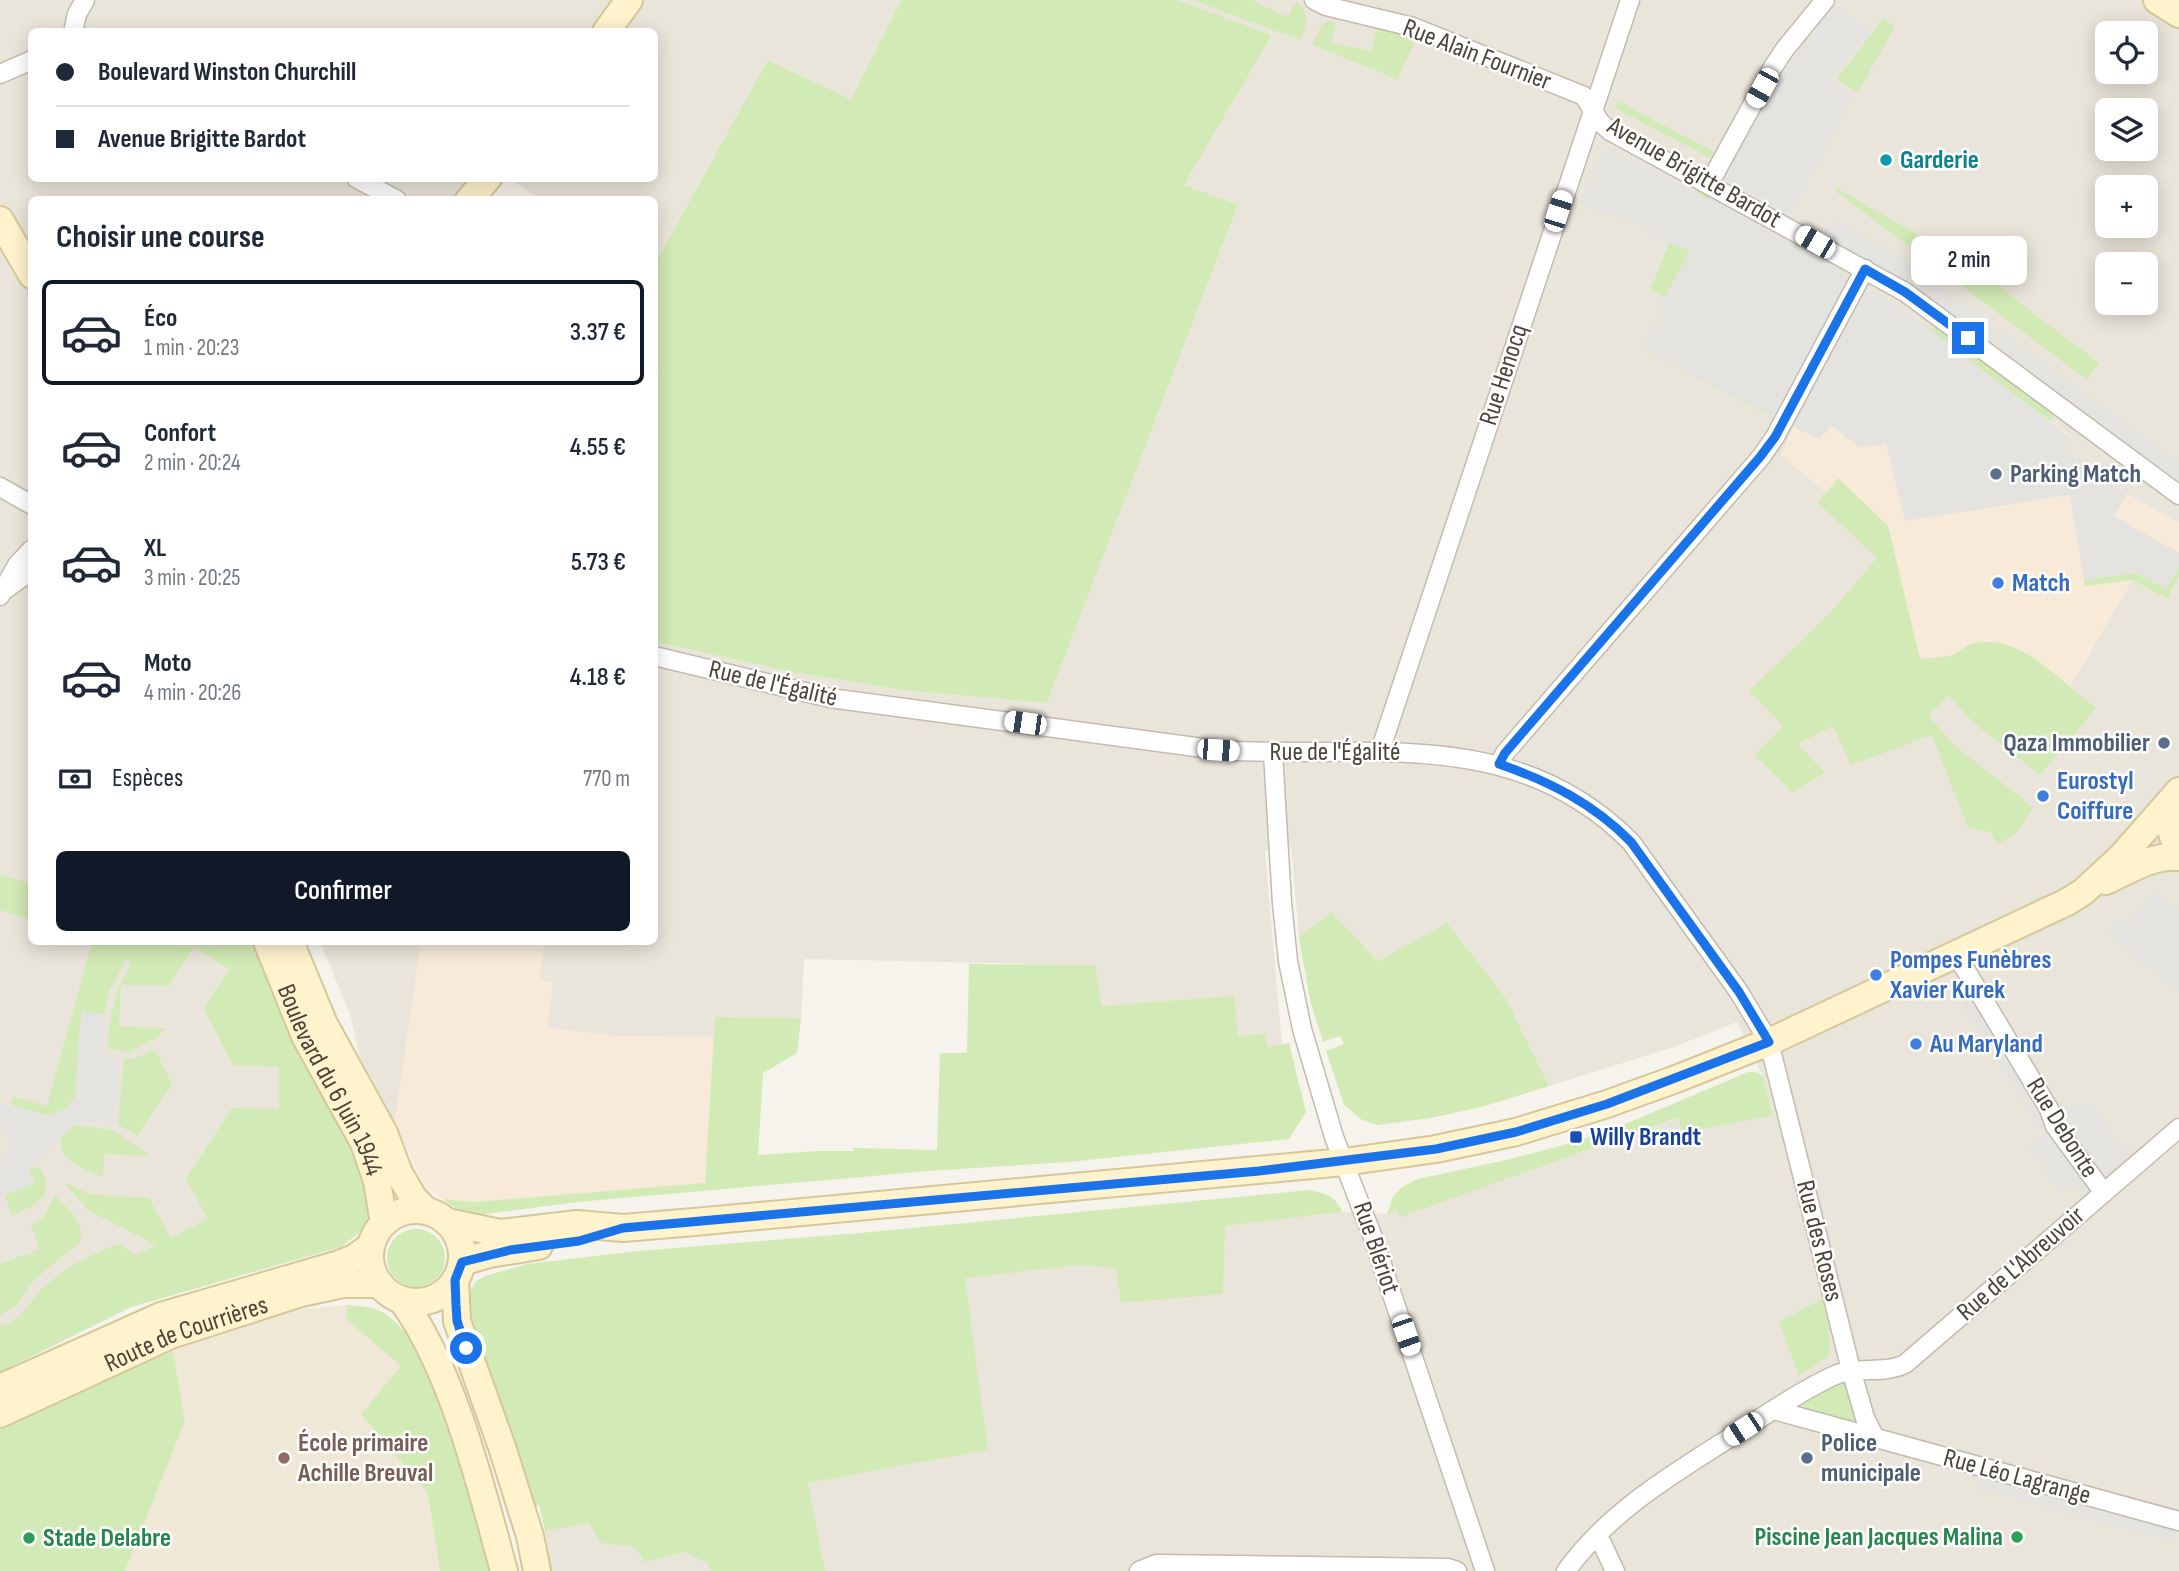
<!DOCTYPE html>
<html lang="fr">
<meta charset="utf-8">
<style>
:root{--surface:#fff;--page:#f2f2f3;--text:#1f2937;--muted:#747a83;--line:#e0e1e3;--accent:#111827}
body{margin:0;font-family:"Sofia Sans Condensed",sans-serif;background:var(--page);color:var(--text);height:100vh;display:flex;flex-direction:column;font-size:26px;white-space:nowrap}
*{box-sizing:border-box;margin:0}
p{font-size:23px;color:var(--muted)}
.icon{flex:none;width:38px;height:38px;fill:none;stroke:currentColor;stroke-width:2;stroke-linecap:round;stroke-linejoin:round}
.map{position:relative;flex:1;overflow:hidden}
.side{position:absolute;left:28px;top:196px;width:630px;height:749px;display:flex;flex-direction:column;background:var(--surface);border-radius:10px;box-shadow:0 4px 18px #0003}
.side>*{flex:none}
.hud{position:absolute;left:28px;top:28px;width:630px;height:154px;border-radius:10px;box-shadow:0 4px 18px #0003;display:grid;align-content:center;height:154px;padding:0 28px;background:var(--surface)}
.fabs{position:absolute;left:2095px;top:21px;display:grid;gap:14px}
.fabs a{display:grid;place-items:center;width:63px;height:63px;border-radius:10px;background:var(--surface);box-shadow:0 4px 18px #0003;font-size:35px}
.end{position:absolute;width:32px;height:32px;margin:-16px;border:9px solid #1a73e8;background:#fff;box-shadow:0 0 0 4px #fff}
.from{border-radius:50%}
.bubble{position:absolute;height:49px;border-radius:10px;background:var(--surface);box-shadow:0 4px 18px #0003;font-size:23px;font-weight:600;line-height:49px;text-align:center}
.car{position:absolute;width:21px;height:42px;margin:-21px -10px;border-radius:9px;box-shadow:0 0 5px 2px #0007;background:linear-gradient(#fff 24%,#345 0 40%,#fff 0 76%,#345 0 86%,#fff 0)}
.hud b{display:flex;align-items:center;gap:24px;height:66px;font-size:26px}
.hud b+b{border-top:2px solid var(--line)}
.hud i{width:18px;height:18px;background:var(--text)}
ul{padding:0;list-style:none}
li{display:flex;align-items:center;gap:21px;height:105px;margin:0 14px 10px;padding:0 14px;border:4px solid transparent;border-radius:10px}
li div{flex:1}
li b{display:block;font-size:26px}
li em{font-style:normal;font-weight:600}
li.on{border-color:var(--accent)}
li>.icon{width:63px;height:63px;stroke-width:1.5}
h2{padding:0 28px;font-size:32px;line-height:84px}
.pay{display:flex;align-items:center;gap:18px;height:77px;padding:0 28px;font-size:26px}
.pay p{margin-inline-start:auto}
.cta{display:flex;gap:14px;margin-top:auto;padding:14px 28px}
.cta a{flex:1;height:80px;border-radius:10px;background:var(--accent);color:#fff;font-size:28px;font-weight:600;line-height:80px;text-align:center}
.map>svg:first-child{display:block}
.residential{fill:#eae5da;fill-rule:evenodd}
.commercial{fill:#f7ead8}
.education{fill:#efe8d6}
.green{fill:#d2eab5}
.parking{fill:#e5e3e0}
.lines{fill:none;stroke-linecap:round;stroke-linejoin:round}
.street-casing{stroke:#c2bbae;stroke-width:21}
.secondary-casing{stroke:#d6c79b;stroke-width:30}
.street{stroke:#fff;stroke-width:18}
.secondary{stroke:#fff3cd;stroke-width:26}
.route{stroke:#1a73e8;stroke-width:9}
.culture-dot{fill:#0f9aa8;stroke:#fff;stroke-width:2.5}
.service-dot{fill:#5c6f8a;stroke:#fff;stroke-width:2.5}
.shop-dot{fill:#3f7fe0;stroke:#fff;stroke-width:2.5}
.transit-dot{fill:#1a4fb4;stroke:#fff;stroke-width:2.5}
.education-dot{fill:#8d6e63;stroke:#fff;stroke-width:2.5}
.leisure-dot{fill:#2e9e5b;stroke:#fff;stroke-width:2.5}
.labels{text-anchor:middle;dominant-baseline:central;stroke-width:5;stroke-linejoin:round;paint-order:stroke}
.street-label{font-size:26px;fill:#4b4439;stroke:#fff}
.culture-label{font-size:26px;font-weight:bold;fill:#0d838f;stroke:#fff;text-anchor:start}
.service-label{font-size:26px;font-weight:bold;fill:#4e5e75;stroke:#fff;text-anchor:start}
.shop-label{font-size:26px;font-weight:bold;fill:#366cbe;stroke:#fff;text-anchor:start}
.transit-label{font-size:26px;font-weight:bold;fill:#164399;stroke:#fff;text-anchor:start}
.education-label{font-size:26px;font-weight:bold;fill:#785e54;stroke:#fff;text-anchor:start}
.leisure-label{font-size:26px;font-weight:bold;fill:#27864d;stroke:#fff;text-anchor:end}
</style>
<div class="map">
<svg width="2179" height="1571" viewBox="0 0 2179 1571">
<rect width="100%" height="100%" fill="#f6f3ec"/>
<path class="residential" d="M0,0H901L851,101L769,60L655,264L654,200L539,199L510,179L654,178V32H32V178L488,179L469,200H32L31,537L14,554L3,590L22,587L31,582L32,942H262L368,1217L358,1234L340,1247L131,1307L0,1372Z
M1177,0H2179V523L2127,494L2062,450L2071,437L1959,354L1782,455L1827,492L1903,589L2069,688L2132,580L2167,599L2179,577V1571H551L545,1531L988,1450L961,1254L1110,1237L1223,1294L1224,1226L1342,1212L1387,1214L1398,1210L1400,1216L1678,1118L1683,1131L1773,1116L1763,1076L1737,1022L1674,1047L1549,1086L1507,1000L1378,961L1331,912L1299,937L1291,846L1265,850L1282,1046L1113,1065L1094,965L804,959L801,1018H715V1037L613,1036L546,1028L553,983L539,980L544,942H654L655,642L792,672L901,690L1047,703L1238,206L1184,185L1272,35ZM2107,33H2146V72H2107ZM2107,110H2146V149H2107ZM2107,187H2146V226H2107ZM2107,264H2146V303H2107Z
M320,942H421L395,1123L359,1055L350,1014Z"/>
<path class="commercial" d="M1959,353L2071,438L2063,450L2127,494L2179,523V577L2167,599L2132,581L2069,688L2050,670L1979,642L1968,644L1956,654L1896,665L1903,589L1838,478L1826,493L1781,455L1793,427L1819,439L1830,426L1845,437Z
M421,942H544L539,979L553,983L547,1028L613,1036L715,1037L705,1184L473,1202L443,1199L424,1185L395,1123Z"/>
<path class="education" d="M347,1305L346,1319L402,1366L362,1414L428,1494L440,1571H125L185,1421L173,1351L292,1310Z"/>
<path class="green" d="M901,0H1177L1272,35L1184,185L1238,205L1047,703L901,690L792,672L655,642V264L768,60L851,100Z
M1192,0H1252L1287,17L1297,2C1310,14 1307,25 1300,40Z
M1883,18L1895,27L1857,93L1837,79Z
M1330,21L1336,24L1331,43L1372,51L1376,28L1402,33L1415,42L1397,79L1312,45L1322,25Z
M1618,101L1714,152L1710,158L1615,108Z
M1837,188L1973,267L2099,363L2087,380L1835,191Z
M1699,190L1725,202L1770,415L1643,349L1665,297L1650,290L1670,242L1684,247L1709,200L1694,192Z
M1933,328L1940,330L2055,415L2050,421L1959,354L1860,447L1845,437L1928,329Z
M1838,478L1888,526L1920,659C1930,658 1949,658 1957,653C1964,648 1967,644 1976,643C2023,634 2061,683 2096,708L2040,775L1975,724L1949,696L1928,715L1954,745L2033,807C2021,827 2019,836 1996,844L1991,832L1968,828L1932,735L1851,765L1833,726L1798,744L1825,773L1792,793L1755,755L1783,726L1749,691L1829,614L1877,558L1818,503Z
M2179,567V577L2167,599L2132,580L2085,586L2084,580L2136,573L2166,588Z
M0,874L31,884V919L0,910Z
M1331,912L1378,961L1447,923L1507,1000L1549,1086L1485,1106L1431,1118L1377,1125L1362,1120L1344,1105L1326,1051L1344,1044L1340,1036L1323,1042L1310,1000L1299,937Z
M92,942H262L343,1117L369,1192L368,1217L358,1234L340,1247L131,1307L0,1372V1326C22,1320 26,1306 40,1291C62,1269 91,1253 120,1244L136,1255L156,1245L89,1211L66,1185L67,1183L89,1194L149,1198L171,1238L207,1219L186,1178L232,1108L279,1109V1067L233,1065L204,1009L229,969L194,947L169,986L121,985L119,1026L168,1029L160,1033V1036L129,1052L107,1048C111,1013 113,995 131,963L126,959L109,992L104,1014L82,1012L75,1098L68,1107L49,1116L11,1105L13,1097L47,1106Z
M969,964L1095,965L1102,1006L1234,996L1238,1036L1265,1034L1267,1047L1289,1043L1306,1112L1289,1139L1068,1162L929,1171L577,1202L478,1215L458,1210L443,1199L473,1202L705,1183L715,1017L801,1018L797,1053L763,1073L758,1155L817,1151H853L854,1148L937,1150L940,1053H967Z
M155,1050L172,1084L137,1136L118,1124L124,1058L134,1059Z
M1748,1072H1755L1763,1076L1773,1116L1683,1132L1677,1118L1400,1217L1397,1210L1387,1214L1393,1197L1402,1187L1418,1179L1506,1160L1568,1144L1623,1125Z
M74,1125L113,1130L150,1156L104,1154L103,1177C86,1171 56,1160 61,1137Z
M35,1167L40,1168C58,1194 34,1207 12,1215L4,1195L35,1183L29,1168Z
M1310,1190C1325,1193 1337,1197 1342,1212L1225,1226L1223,1294L1121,1303L1116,1268L1079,1265L965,1278L988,1450L808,1483L825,1571H711L707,1563L685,1552L645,1562L634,1547L601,1543L589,1523L545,1531L539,1505L531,1507L470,1333L468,1296L475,1282L485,1276L527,1264L638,1251L860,1233Z
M55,1195C69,1212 85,1219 80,1242L35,1279L18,1304L0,1315V1264L40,1249L31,1224L43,1218Z
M387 1258a29 29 0 1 1 58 0a29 29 0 1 1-58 0Z
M1822,1299C1827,1318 1832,1336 1829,1356L1799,1376L1779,1322Z
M347,1305C364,1306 379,1307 392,1319C409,1333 417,1353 426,1373C455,1436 473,1504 492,1571H440L428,1494L361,1414L401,1366L346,1319Z
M173,1351L185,1421L125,1571H0V1430L96,1384Z
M1846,1379L1859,1420L1855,1425L1799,1410L1797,1407Z"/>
<path class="parking" d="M1837,5L1871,33L1828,81L1852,97L1780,235L1837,263L1846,274L1910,315L2071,438L2063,450L2127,494L2114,516L2179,553V567L2166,589L2136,573L2084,580L2070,495L1905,521L1886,444L1860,447L1831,426L1819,439L1643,349L1665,297L1690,251L1648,234L1651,228L1579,203L1608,147L1709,200L1781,63L1788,66Z
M1832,219L1893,252L2179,463V495L1905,292L1815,242L1824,234Z
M2156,891L2179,910V993L2106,932L2121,918L2135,916Z
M1967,971L2049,1109L2092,1103L2127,1156L2085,1193L2077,1186L2060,1194L2029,1147L2046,1136L1959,999Z
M82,1011L104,1014L99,1053L118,1057L114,1124L85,1121L74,1125L29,1168L35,1183L0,1197V1160L9,1153L11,1146L7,1132L0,1128V1104L49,1116L68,1107L75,1098L77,1086L78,1044Z
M1982,1467L2179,1528L2175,1542L1976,1488Z"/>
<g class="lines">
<g class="street-casing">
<path id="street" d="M1314,0L1326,6L1413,27L1584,96L1600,122L1610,131L1905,292L2179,495
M73,32L77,14L85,0
M0,74L32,60
M356,178L397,200
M1709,184L1773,67L1785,49L1825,0
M0,487L32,505
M6,589L32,570
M0,596L17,565L32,549
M654,656L830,698L1218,750C1367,760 1513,723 1631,842L1739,992L1769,1042L1851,1370L1865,1418L1875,1438
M1380,751L1630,0
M1273,753L1282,903L1288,961L1302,1029L1334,1137L1372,1235L1485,1571
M1499,764L1505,753L1761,457L1775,437L1865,269
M1956,954L2049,1109L2055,1126L2104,1193
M1774,1410L2179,1521
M1598,1535L1615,1571
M1139,1571L1156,1564L1448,1568L1457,1571
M1566,1571C1609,1512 1671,1475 1731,1437C1764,1416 1797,1393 1833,1376C1856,1365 1882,1375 1905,1364L2179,1128"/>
</g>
<g class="secondary-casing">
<g id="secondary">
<path d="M2157,0L2179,14"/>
<path d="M606,32L629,0"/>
<path d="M469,200L488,178"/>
<path d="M0,220L32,275"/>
<path d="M2176,796C2173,812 2164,831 2179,844"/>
<path d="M2106,881C2130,870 2152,855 2179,857"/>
<path id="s1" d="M267,942L305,1036L364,1143L377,1181L384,1223"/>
<path d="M290,942L324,1024L384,1133L399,1173L413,1197L426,1211"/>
<circle cx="416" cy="1256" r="46"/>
<path d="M447,1222L500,1233L577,1224L623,1228L694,1222L1344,1162L1436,1149L1516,1132L1607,1104L1676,1079L1769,1042L2067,902L2083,892L2121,857L2179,791"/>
<path d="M462,1262L489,1254L539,1246"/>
<path d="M455,1280L457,1321L502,1447L530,1536L537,1571"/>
<path d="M401,1299C453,1369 481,1487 504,1571"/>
<path d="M0,1388L161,1316L336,1265L354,1258L371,1246"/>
<path id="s2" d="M0,1414L171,1335L301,1293L343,1284H380"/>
</g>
</g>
<use href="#street" class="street"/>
<use href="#secondary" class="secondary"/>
</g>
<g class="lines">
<path class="route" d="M466,1348L457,1321L456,1305L455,1280L462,1262L510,1250L579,1241L623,1228L1259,1171L1436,1149L1516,1132L1607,1104L1769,1042L1739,992L1631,842C1594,804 1549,781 1499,764L1505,753L1760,457L1775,437L1865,269L1905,292L1968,338"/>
</g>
<circle class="culture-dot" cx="1886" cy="160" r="7"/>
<g class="service-dot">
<circle cx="1996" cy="474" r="7"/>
<circle cx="2164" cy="743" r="7"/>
<circle cx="1807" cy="1458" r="7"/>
</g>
<g class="shop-dot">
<circle cx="1998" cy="583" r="7"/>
<circle cx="2043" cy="796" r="7"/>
<circle cx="1876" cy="975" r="7"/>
<circle cx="1916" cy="1044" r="7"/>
</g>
<rect class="transit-dot" x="1569" y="1130" width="14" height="14" rx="3.5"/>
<circle class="education-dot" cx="284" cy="1458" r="7"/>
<g class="leisure-dot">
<circle cx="2017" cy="1537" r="7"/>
<circle cx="29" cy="1538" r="7"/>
</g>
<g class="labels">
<g class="street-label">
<text transform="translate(1477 55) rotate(21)">Rue Alain Fournier</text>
<text transform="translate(1694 173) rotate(30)">Avenue Brigitte Bardot</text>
<text transform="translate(1504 375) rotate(-72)">Rue Henocq</text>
<text transform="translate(773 684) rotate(13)">Rue de l'Égalité</text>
<text x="1335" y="752">Rue de l'Égalité</text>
<text stroke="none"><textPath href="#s1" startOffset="152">Boulevard du 6 Juin 1944</textPath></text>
<text transform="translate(2062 1128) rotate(58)">Rue Debonte</text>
<text transform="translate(1819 1241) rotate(76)">Rue des Roses</text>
<text transform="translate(1376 1248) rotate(71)">Rue Blériot</text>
<text transform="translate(2021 1264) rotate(-41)">Rue de L'Abreuvoir</text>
<text stroke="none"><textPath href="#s2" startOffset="203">Route de Courrières</textPath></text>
<text transform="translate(2017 1477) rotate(15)">Rue Léo Lagrange</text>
</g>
<g class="culture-label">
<text x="1900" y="160">Garderie</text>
</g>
<g class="service-label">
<text x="2010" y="474">Parking Match</text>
<text x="2150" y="743" text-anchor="end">Qaza Immobilier</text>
<text x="1821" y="1443">Police<tspan x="1821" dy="30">municipale</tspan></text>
</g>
<g class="shop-label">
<text x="2012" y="583">Match</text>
<text x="2057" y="781">Eurostyl<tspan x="2057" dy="30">Coiffure</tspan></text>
<text x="1890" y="960">Pompes Funèbres<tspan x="1890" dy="30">Xavier Kurek</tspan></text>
<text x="1930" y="1044">Au Maryland</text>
</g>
<g class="transit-label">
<text x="1590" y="1137">Willy Brandt</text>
</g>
<g class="education-label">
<text x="298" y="1443">École primaire<tspan x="298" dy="30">Achille Breuval</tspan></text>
</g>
<g class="leisure-label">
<text x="2003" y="1537">Piscine Jean Jacques Malina</text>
<text x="43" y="1538" text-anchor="start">Stade Delabre</text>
</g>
</g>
</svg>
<div class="fabs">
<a><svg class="icon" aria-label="locate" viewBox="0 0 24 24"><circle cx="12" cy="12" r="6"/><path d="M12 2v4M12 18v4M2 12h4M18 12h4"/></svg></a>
<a><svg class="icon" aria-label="layers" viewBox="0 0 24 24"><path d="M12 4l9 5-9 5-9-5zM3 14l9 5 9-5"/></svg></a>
<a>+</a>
<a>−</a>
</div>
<i class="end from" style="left:466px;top:1348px"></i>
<i class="end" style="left:1968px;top:338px"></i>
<div class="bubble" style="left:1911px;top:236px;width:116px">2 min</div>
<i class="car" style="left:1762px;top:88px;rotate:209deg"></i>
<i class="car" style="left:1558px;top:211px;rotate:18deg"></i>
<i class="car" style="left:1815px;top:242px;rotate:300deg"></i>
<i class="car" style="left:1025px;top:723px;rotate:278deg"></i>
<i class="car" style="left:1218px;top:750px;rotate:94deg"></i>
<i class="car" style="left:1406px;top:1335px;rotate:161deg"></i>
<i class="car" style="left:1743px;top:1429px;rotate:237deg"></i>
<div class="hud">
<b><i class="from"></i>Boulevard Winston Churchill</b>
<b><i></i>Avenue Brigitte Bardot</b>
</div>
<section class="side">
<h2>Choisir une course</h2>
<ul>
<li class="on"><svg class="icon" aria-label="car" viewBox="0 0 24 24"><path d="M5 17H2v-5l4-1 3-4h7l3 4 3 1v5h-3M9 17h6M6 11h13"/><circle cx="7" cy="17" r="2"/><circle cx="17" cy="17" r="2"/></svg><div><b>Éco</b><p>1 min · 20:23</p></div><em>3.37 €</em></li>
<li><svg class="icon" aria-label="car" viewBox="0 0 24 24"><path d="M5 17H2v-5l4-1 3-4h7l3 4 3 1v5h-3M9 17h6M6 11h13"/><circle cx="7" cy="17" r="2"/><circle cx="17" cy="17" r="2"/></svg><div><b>Confort</b><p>2 min · 20:24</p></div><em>4.55 €</em></li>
<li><svg class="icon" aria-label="car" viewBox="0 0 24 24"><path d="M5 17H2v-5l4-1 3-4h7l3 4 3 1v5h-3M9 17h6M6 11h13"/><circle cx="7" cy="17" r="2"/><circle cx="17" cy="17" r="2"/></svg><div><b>XL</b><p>3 min · 20:25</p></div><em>5.73 €</em></li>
<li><svg class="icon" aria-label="car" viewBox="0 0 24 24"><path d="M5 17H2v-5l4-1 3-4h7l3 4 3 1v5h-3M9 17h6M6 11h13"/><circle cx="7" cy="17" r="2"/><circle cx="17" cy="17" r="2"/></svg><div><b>Moto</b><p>4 min · 20:26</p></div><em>4.18 €</em></li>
</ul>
<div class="pay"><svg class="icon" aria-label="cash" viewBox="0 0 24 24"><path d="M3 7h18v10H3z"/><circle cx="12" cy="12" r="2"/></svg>Espèces<p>770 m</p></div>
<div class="cta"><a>Confirmer</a></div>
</section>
</div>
